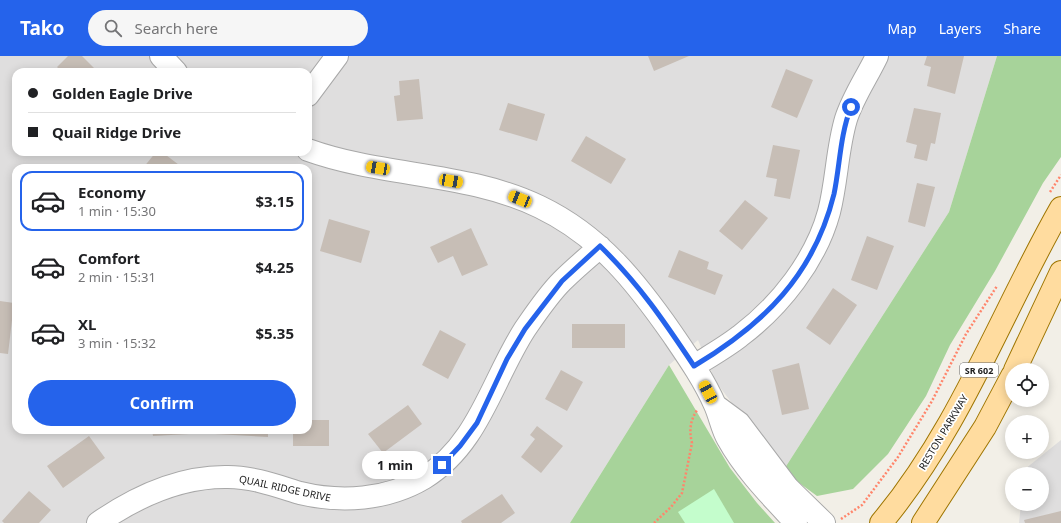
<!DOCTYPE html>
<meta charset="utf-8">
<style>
:root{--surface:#fff;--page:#f6f6f6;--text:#202124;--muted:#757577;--line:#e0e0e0;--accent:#2563eb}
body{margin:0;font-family:"Noto Sans",sans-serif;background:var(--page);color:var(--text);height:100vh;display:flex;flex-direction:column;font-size:15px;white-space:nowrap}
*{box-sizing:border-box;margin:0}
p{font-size:13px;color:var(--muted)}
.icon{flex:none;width:22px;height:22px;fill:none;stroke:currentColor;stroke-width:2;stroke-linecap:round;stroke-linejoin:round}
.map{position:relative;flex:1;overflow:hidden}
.side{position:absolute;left:12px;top:108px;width:300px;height:270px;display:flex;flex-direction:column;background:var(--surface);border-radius:12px;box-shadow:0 2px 10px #0003}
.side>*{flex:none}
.hud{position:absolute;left:12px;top:12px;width:300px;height:88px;border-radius:12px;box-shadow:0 2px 10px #0003;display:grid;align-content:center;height:88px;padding:0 16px;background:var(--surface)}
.fabs{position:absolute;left:1005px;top:307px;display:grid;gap:8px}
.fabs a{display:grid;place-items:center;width:44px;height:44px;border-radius:50%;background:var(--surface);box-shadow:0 2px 10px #0003;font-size:20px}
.end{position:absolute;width:18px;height:18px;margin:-9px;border:5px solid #2563eb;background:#fff;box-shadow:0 0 0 2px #fff}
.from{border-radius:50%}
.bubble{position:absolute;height:28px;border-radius:14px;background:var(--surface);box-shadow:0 2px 10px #0003;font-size:13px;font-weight:700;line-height:28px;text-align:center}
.car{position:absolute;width:12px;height:24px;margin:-12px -6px;border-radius:5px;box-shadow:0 0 3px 1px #0007;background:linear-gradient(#f5c518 24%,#345 0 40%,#f5c518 0 76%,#345 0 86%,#f5c518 0)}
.hud b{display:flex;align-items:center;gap:14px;height:38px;font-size:15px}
.hud b+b{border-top:1px solid var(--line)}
.hud i{width:10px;height:10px;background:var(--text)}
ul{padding:7px 0 0;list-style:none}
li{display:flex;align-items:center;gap:12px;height:60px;margin:0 8px 6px;padding:0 8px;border:2px solid transparent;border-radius:12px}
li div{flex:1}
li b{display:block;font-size:15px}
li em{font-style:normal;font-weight:700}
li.on{border-color:var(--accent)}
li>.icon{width:36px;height:36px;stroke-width:1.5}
.primary-button{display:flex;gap:8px;margin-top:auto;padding:8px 16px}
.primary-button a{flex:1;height:46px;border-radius:24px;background:var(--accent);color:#fff;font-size:16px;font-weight:700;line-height:46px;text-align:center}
header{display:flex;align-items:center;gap:24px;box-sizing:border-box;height:56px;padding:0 20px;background:var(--accent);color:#fff}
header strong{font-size:19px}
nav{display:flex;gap:22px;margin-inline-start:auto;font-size:14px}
.search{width:280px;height:36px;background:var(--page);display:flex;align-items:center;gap:10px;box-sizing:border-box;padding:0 14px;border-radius:22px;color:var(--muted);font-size:15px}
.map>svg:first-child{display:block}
.residential{fill:#dfdede;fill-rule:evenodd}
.forest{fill:#a7d39a}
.park{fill:#c4fdcc}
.building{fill:#c7beb6}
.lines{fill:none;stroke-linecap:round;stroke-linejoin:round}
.minor-casing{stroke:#a8a8a8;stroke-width:24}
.major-casing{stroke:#9e7500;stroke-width:24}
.path{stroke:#ff856b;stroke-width:2.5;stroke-dasharray:2 2;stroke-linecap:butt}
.minor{stroke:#fff;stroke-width:22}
.major{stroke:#ffdc9f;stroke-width:22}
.route{stroke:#2563eb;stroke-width:5}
.labels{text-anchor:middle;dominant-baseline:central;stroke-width:3.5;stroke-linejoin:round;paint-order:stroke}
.shield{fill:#fff;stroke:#646464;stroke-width:1}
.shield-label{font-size:9px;font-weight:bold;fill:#212121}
.street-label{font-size:10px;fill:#212121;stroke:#fff}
</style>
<header>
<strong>Tako</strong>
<div class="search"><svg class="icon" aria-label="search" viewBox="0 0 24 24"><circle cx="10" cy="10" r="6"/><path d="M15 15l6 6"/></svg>Search here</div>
<nav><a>Map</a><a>Layers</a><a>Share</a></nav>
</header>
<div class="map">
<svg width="1061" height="467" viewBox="0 0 1061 467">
<rect width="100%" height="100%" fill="#f2efe7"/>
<path class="residential" d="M0,0H997L949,156L783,415L716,326L698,284L669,309L570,467H0ZM16,16H308V96H16ZM16,112H308V374H16Z
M1061,384V467H1019L1021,448H1042V418H1025V413Z"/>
<path class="forest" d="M997,0H1061V101L1043,127L995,215L950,289L926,340L888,398L853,433L817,440L783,415L949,156Z
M669,309L730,412L757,447L775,467H570Z"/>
<path class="park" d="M714,433L734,467H685L678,456Z"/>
<path class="building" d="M68,0H82L98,16H62L57,11Z
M648,0H689L654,15Z
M927,0H964L955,38L927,30L931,11L924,9Z
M786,13L813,24L797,62L771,51Z
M419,23L423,63L397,65L394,40L400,39L399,25Z
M508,47L545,58L537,85L499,74Z
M914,52L941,57L935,88L931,87L927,105L914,102L917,89L906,86Z
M586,80L626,103L611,128L571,105Z
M773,89L800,94L790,143L774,140L777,123L766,121Z
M156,96H162L183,112H143Z
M917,127L935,131L925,171L908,166Z
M745,144L768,162L742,194L719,175Z
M329,163L370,175L361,207L320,195Z
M471,172L488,209L462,220L453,200L438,207L430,191Z
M867,180L894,190L877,234L851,224Z
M679,194L709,206L707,213L723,219L715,239L668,221Z
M833,232L857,249L830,289L806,272Z
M0,245L14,247L8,298L0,297Z
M572,268H625V292H572Z
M440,274L466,288L448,323L422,309Z
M799,307L809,353L782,359L772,314Z
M561,314L583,326L567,355L545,343Z
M408,349L422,368L383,397L368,378Z
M308,364H329V390H293V374H308Z
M537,370L563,390L541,417L521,401L535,383L530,379Z
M152,374H189V378L153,380Z
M215,374H268V381L215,378Z
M89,380L105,402L63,432L47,410Z
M29,435L51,454L39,467H4L2,465Z
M502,438L515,457L501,467H462L461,465Z
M1061,455V467H1025L1024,464Z"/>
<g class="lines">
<g class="minor-casing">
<path id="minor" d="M161,0L176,16
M308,39L337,0
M308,94C383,121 468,116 540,151C600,180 636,226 673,279C688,301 704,324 715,349C720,360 722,373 728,383C745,414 772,441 796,467
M694,310C710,300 726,291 740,280C780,250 816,204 829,156C837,125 837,93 846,63C853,41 867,21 877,0
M716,350L739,367L788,432L824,467
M98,467C137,440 180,420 228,421C253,421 277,430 300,437C341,447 387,444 424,422C479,388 492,324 525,273C536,257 548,239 562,225C574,213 587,202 600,191"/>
</g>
<g class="major-casing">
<path id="major" d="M1015,314L1061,216
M881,467C960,373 1001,257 1061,152
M923,467L985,371L1012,320"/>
</g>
<path class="path" d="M1050,136L1061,119
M841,463L862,449L898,401L932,345L966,278L997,230
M654,467L671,451L682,437L692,387C689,375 690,365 697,354"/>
<use href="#minor" class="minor"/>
<use href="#major" class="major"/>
</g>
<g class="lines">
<path class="route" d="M442,409L460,390L477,367L507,303L525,273L562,225L600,190C639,228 664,265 694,310C764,268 814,219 834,138C840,109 840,79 851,51"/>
</g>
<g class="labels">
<rect class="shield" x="960" y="307" width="38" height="14" rx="3"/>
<g class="shield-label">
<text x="979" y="314">SR 602</text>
</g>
<g class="street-label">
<text transform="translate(943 376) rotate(-59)">RESTON PARKWAY</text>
<text transform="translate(285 432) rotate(12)">QUAIL RIDGE DRIVE</text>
</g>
</g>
</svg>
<div class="fabs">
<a><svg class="icon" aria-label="locate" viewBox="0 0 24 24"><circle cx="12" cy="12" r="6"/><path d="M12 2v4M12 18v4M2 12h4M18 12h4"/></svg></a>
<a>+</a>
<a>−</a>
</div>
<i class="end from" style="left:851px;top:51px"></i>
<i class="end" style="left:442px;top:409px"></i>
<div class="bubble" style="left:362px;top:395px;width:66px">1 min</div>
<i class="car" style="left:378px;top:112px;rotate:280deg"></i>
<i class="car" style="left:451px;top:125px;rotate:100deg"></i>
<i class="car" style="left:520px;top:143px;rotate:292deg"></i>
<i class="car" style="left:708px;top:336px;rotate:332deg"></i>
<div class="hud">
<b><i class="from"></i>Golden Eagle Drive</b>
<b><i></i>Quail Ridge Drive</b>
</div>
<section class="side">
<ul>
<li class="on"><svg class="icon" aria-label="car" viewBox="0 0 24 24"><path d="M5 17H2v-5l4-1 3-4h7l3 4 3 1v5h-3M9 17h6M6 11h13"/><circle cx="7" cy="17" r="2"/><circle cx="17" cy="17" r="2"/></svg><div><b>Economy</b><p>1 min · 15:30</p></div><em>$3.15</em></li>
<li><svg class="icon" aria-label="car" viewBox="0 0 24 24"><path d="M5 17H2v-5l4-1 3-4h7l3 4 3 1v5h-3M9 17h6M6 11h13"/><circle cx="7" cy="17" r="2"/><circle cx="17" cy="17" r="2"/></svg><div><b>Comfort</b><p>2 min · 15:31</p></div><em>$4.25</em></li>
<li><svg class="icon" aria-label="car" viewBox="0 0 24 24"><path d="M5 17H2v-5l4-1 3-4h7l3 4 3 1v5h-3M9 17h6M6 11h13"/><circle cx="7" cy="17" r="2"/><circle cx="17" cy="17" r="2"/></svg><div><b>XL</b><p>3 min · 15:32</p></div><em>$5.35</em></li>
</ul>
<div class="primary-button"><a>Confirm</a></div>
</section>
</div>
